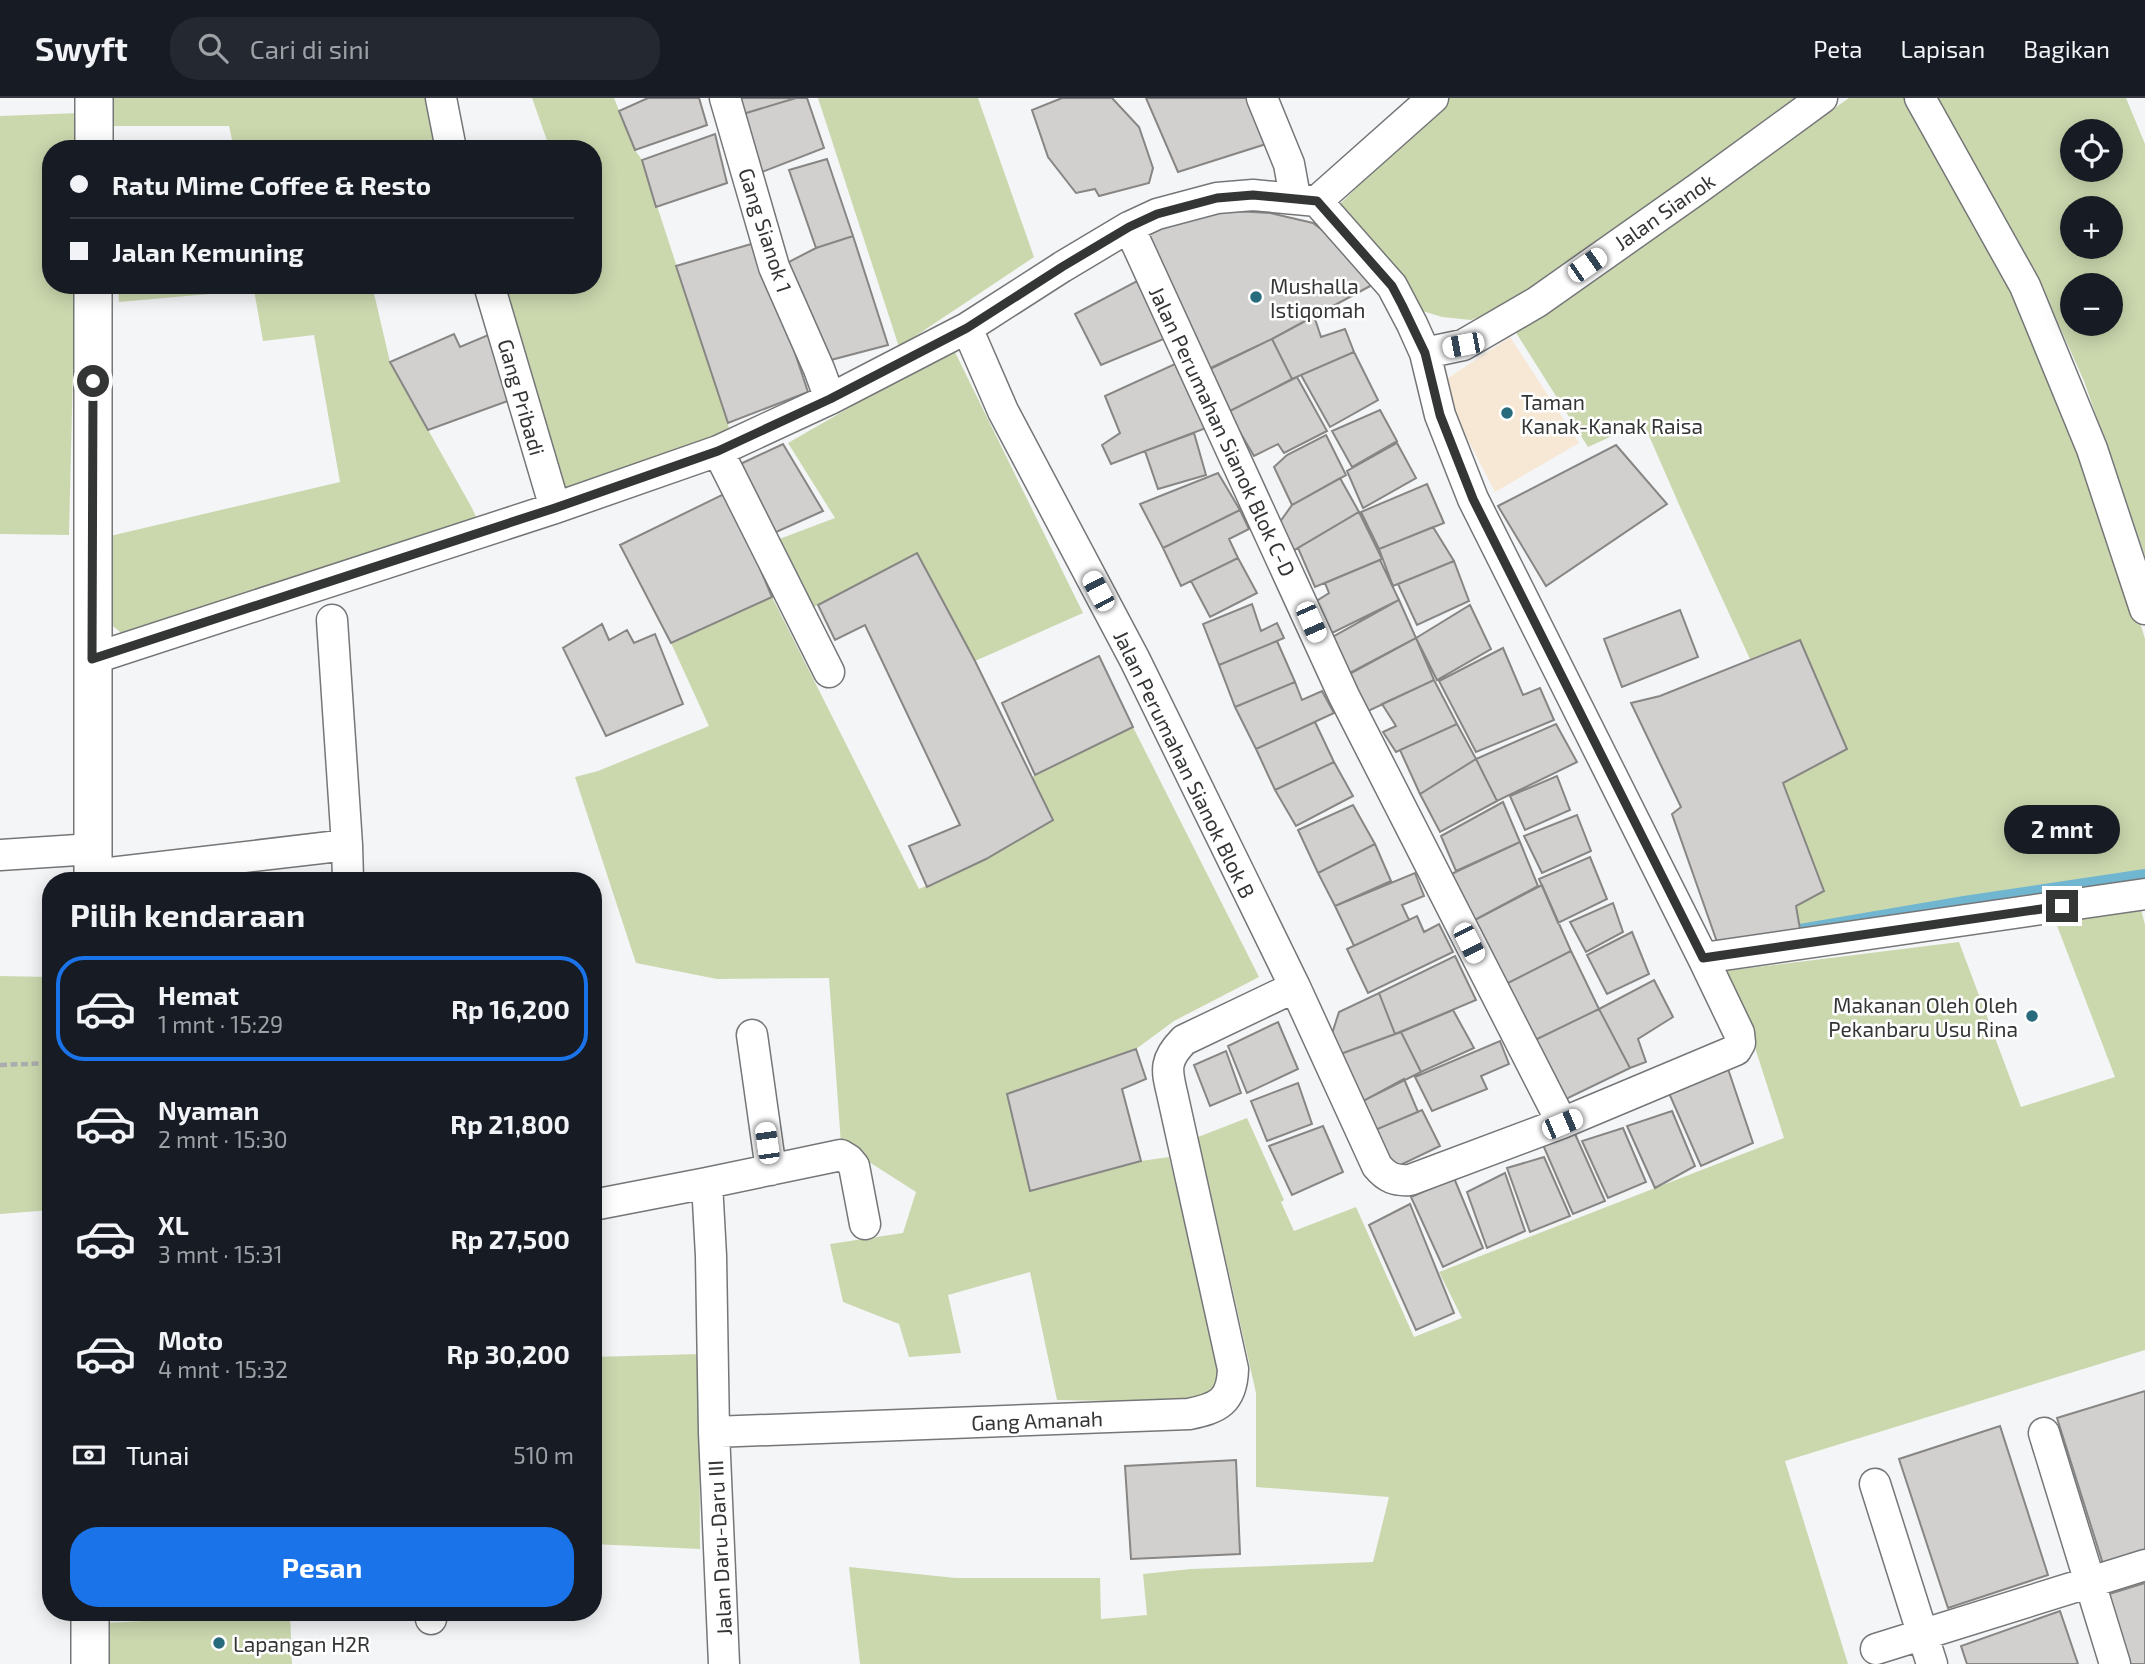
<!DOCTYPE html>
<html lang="id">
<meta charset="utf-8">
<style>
:root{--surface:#171b24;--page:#242831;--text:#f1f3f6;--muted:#9ea1a6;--line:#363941;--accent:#1a73e8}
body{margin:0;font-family:"Exo 2",sans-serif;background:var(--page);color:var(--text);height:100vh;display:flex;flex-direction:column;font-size:26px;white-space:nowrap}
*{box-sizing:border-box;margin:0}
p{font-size:23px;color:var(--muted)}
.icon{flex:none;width:38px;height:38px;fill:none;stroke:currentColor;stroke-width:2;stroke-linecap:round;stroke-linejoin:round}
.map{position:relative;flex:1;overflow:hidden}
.details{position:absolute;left:42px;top:774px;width:560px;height:749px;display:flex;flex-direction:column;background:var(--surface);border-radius:28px;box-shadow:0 4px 18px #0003}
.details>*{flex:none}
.top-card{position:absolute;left:42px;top:42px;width:560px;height:154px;border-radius:28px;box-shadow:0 4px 18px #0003;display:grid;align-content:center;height:154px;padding:0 28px;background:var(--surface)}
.fabs{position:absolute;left:2060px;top:21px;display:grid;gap:14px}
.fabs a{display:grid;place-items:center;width:63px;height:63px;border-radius:50%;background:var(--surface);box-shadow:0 4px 18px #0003;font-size:35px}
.end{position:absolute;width:32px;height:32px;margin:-16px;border:9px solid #343535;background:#fff;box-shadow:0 0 0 4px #fff}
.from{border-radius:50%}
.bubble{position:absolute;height:49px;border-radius:24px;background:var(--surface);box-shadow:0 4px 18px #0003;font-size:23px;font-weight:700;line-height:49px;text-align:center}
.car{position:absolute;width:21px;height:42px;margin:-21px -10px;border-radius:9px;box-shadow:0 0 5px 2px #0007;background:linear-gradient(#fff 24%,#345 0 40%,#fff 0 76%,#345 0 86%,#fff 0)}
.top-card b{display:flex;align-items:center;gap:24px;height:66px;font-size:26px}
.top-card b+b{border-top:2px solid var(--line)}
.top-card i{width:18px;height:18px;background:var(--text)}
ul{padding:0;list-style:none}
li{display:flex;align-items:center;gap:21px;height:105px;margin:0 14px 10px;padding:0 14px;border:4px solid transparent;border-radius:28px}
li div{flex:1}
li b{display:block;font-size:26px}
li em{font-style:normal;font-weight:700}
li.current{border-color:var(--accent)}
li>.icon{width:63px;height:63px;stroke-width:1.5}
h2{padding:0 28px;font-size:32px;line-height:84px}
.pay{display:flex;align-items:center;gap:18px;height:77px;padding:0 28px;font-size:26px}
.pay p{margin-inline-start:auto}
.action{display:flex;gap:14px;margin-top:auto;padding:14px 28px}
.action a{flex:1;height:80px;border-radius:28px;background:var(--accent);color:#fff;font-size:28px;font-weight:700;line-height:80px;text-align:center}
header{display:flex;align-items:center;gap:42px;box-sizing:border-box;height:98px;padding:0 35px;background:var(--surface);border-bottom:2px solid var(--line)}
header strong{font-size:33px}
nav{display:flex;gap:38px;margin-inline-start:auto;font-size:24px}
.search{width:490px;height:63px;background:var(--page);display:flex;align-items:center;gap:18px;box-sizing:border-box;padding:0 24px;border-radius:28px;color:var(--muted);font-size:26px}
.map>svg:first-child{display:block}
.education{fill:#f7e8d5}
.green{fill:#cbd8ae;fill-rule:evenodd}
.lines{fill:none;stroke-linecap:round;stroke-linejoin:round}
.stream{stroke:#71b6d0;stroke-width:10}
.building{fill:#d2d0cf;stroke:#878684;stroke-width:2}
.minor-casing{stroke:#757678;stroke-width:33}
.tertiary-casing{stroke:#757678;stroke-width:40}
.path{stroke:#abacae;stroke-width:4.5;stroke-dasharray:7 3.5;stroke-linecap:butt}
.minor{stroke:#fff;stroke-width:30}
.tertiary{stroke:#fff;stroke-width:37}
.route{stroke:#343535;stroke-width:9}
.poi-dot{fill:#286b7d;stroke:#fff;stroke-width:2.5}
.labels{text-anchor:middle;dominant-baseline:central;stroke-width:5;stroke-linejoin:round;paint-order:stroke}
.street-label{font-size:21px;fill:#343535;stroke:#fff}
.poi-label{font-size:21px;fill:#343535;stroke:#fff;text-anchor:start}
</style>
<header>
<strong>Swyft</strong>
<div class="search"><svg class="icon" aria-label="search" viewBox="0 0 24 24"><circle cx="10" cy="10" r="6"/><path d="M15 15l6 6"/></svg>Cari di sini</div>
<nav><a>Peta</a><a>Lapisan</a><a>Bagikan</a></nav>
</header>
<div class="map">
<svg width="2145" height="1566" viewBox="0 0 2145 1566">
<rect width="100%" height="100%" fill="#f4f5f7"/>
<path class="education" d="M1510,239L1579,345L1495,394L1439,286Z"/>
<path class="green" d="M112,0H436L446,51H234L229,28H111Z
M532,0H614L635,52L642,62L728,325L730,338L563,392L502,187H593V51H550Z
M818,0H978L1034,159L899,249Z
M1448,0H1801L1514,205L1471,222L1442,219L1413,210L1376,146L1340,106Z
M1849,0H1906L1989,148L2065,306L2119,454L2145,541V776L1964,803L1800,831L1796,808L1824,793L1783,685L1847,651L1800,542L1750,561L1681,411L1643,324L1588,349L1515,233Z
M1936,0H2126L2145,46V458L2084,283L2040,185ZM2072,33H2110V72H2072ZM2072,110H2110V149H2072ZM2072,187H2110V226H2072Z
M79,15L78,51H51V187H75L69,437L0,436V18Z
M118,187H372L390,264L472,410L477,421L398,445L128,540L110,526V438L340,384L314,237L263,243L254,192L119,204Z
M953,250L1083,515L975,563L917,455L810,511L774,443L835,420L788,345Z
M772,499L919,791L986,761L1052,722L1032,679L1133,629L1259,879L1174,923L1136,951L1030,1093L1141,1063L1169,1059L1220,1268L1219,1296L1171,1304L1057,1302L1030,1174L948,1197L961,1255L909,1259L899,1226L843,1204L830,1146L903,1135L916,1094L841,1046L829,880L717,881L636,865L575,679L598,673L709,628L671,545Z
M2141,811L2145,827V1252L1785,1363L1848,1566H860L849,1469L956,1480H1100L1101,1521L1147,1517L1143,1476L1191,1471L1373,1464L1389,1399L1256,1389V1295L1198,1039L1247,1020L1284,1102L1281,1104L1294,1133L1356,1109L1414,1239L1462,1220L1439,1174L1784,1040L1750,934L1709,875L1959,844L2021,1009L2115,979L2056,825Z
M0,878L51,879V1112L0,1116Z
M699,1256L700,1451L593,1446V1259Z
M242,1514H290L292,1566H106L107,1525L145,1523Z"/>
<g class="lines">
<path class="stream" d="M1788,833L1964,803L2145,776"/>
</g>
<path class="building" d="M648,0H699L707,27L635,52L619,13Z
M739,0H796L743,16Z
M796,0H807L824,50L762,74L743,16Z
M1062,0H1112L1139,29L1153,70L1149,85L1099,98L1095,91L1076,95L1048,59L1032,12Z
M1146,0H1249L1266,46L1178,74Z
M715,36L727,85L656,109L642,62Z
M827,61L853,138L816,150L789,72Z
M1235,113L1270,115L1313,125L1385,180L1272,241L1198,276L1134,139L1181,116Z
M853,138L888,247L827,263L783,167L816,150Z
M758,144L808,294L728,325L676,168Z
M1137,183L1166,240L1101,267L1075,216Z
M1314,218L1321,239L1345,231L1354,254L1292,281L1272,241Z
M493,235L516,300L428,332L390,264L454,236L460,249Z
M1272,241L1292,281L1228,314L1206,273Z
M1354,254L1378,302L1330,329L1301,277Z
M1175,266L1206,330L1111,366L1102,347L1120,335L1105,298Z
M1297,279L1327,333L1284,355L1278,346L1254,358L1228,314Z
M1380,312L1397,343L1352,369L1332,333Z
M1194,335L1206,377L1158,391L1145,353Z
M1326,337L1346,377L1292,407L1274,369L1287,357Z
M1397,345L1416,380L1363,410L1347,373Z
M783,346L823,413L774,435L736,368Z
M1616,347L1667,406L1546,488L1498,408Z
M1218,375L1240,412L1163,450L1140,406Z
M1340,380L1359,414L1291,454L1277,428L1292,407Z
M1427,386L1444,425L1379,451L1361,414Z
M728,394L772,499L671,545L620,447Z
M1240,412L1249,431L1229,441L1238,460L1181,488L1163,450Z
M1359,414L1382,461L1315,489L1298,450Z
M1433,429L1454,463L1393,488L1379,451Z
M917,455L975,563L1053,722L986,761L927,789L909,748L960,727L865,527L835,542L818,507Z
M1238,460L1257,495L1210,519L1191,483Z
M1380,462L1399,502L1328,537L1310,507L1329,495L1325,485Z
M1454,463L1469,503L1417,527L1398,486Z
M1399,502L1416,540L1348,577L1329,541Z
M1252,506L1261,533L1277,525L1284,540L1219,567L1203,526Z
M1470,507L1491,551L1437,582L1416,540Z
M1680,512L1698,559L1622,589L1604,541Z
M602,526L609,542L627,532L634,545L655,536L683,606L606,638L563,550Z
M1416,540L1434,582L1364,615L1346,577Z
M1800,542L1847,651L1783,685L1824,793L1796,808L1800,831L1717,844L1672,716L1681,709L1631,605L1660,598Z
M1277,543L1295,584L1235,609L1219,567Z
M1503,550L1523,597L1540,590L1554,622L1476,654L1439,583Z
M1099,558L1133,629L1035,677L1002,605Z
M1434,582L1457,626L1396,654L1383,634L1396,628L1382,606Z
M1295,584L1302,602L1322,593L1334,615L1256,651L1235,609Z
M1315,624L1334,664L1275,692L1256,651Z
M1457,626L1476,661L1420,696L1400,652Z
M1556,626L1577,664L1497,703L1476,661Z
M1476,661L1497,703L1440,734L1420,696Z
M1334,664L1353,698L1296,728L1275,692Z
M1557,678L1570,712L1525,732L1510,698Z
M1503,704L1520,744L1456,773L1441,738Z
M1353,707L1375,746L1318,775L1298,732Z
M1577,717L1591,753L1542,775L1524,738Z
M1520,744L1538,788L1471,824L1447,778Z
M1375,746L1391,783L1335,808L1318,775Z
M1590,759L1607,801L1558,825L1539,781Z
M1415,775L1424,798L1402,807L1409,822L1354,848L1335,808Z
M1542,787L1571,853L1504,887L1471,824Z
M1613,805L1623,834L1586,854L1570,824Z
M1417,818L1424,834L1439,826L1453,854L1368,895L1347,851Z
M1632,834L1649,876L1607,896L1587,857Z
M1571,853L1599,911L1535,942L1504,887Z
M1455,858L1476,902L1395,936L1379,895Z
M1654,882L1673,919L1638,941L1646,964L1630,970L1599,911Z
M1379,895L1395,936L1335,958L1329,945L1339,914Z
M1599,911L1630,970L1564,1002L1535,942Z
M1453,912L1474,950L1421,974L1401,934Z
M1278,924L1298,971L1247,995L1228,948Z
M1401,934L1421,974L1359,1005L1335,958Z
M1500,943L1509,966L1481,978L1487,991L1432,1013L1415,979Z
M1136,951L1146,981L1122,991L1141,1063L1030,1093L1007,996Z
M1226,953L1241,995L1210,1008L1194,967Z
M1726,965L1753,1045L1701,1068L1668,993Z
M1404,981L1418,1014L1368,1035L1354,1008Z
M1298,985L1312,1026L1267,1043L1251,1003Z
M1422,1012L1440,1048L1388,1073L1368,1035Z
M1672,1013L1695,1068L1655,1090L1627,1028Z
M1571,1027L1605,1103L1573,1116L1540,1040Z
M1323,1028L1343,1074L1292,1097L1269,1048Z
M1623,1030L1646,1084L1608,1100L1582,1043Z
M1544,1059L1570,1118L1530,1134L1507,1070Z
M1505,1075L1525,1133L1487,1150L1467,1094Z
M1454,1080L1483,1150L1443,1169L1411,1099Z
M1410,1106L1454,1215L1416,1232L1369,1127Z
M2145,1293V1453L2103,1466L2057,1320Z
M2000,1328L2048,1477L1948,1510L1899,1361Z
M1236,1362L1240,1456L1131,1461L1125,1368Z
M2145,1485V1566H2128L2106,1497Z
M2060,1513L2078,1566H1967L1961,1548Z"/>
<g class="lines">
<g class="minor-casing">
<path id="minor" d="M441,0L451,51
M725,0L774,169L819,271L830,301
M1262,0L1289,66L1295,99
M1920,0L2025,188L2092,351L2145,511
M1317,103L1433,0
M1129,129L1344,598L1562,1025
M489,187L555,410
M1425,255L1463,247L1537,204L1700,89L1822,0
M718,353L829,574
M92,561L555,410L718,353L830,301L967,230L1062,169L1129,129L1157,116L1217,100L1253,97L1317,103L1392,188L1412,226L1425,255L1440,317L1473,401L1703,860L1739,935L1740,945L1736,952L1562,1025L1410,1082C1395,1083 1387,1080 1377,1068L1295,889L1135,562L1003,313L967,230
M347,747L348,782
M0,757L93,751
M93,777L347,747L332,522
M1703,860L2145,796
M752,937L771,1072
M707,1085L841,1057L849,1062L854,1068L865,1126
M593,1107L707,1085L711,1158L714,1334L724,1566
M714,1334L1189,1316C1218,1310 1232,1304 1233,1271L1174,1004C1168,975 1161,965 1184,942L1295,889
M2044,1335L2115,1566
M1875,1386L1932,1566
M431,1514V1521
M1876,1551L2145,1467"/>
</g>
<g class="tertiary-casing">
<path id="tertiary" d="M94,51V0
M93,782V187
M90,1566V1514"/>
</g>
<path class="path" d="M0,967L51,965"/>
<use href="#minor" class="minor"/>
<use href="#tertiary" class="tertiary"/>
</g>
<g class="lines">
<path class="route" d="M93,283L92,561L555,410L718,353L830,301L967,230L1062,169L1129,129L1157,116L1217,100L1253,97L1317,103L1392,188L1402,207L1425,255L1440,317L1473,401L1703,860L2062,808"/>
</g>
<g class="poi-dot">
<circle cx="1256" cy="199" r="7"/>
<circle cx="1507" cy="315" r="7"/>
<circle cx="2032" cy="918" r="7"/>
<circle cx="219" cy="1545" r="7"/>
</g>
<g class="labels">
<g class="street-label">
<text transform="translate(1664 113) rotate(-35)">Jalan Sianok</text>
<text transform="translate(766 132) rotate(72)">Gang Sianok 1</text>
<text transform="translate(522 299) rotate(74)">Gang Pribadi</text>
<text transform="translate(1223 333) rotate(65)">Jalan Perumahan Sianok Blok C-D</text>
<text transform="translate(1185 666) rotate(64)">Jalan Perumahan Sianok Blok B</text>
<text transform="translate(1037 1322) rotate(-2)">Gang Amanah</text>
<text transform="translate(719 1450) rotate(-93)">Jalan Daru-Daru III</text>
</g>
<g class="poi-label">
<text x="1270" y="187">Mushalla<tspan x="1270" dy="24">Istiqomah</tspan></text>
<text x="1521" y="303">Taman<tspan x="1521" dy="24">Kanak-Kanak Raisa</tspan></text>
<text x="2018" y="906" text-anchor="end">Makanan Oleh Oleh<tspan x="2018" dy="24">Pekanbaru Usu Rina</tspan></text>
<text x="233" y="1545">Lapangan H2R</text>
</g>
</g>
</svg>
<div class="fabs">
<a><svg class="icon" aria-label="locate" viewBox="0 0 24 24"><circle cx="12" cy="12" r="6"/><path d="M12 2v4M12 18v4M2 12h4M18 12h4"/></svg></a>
<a>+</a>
<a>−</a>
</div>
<i class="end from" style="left:93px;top:283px"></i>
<i class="end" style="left:2062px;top:808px"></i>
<div class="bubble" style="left:2004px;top:707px;width:116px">2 mnt</div>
<i class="car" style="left:1587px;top:167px;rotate:55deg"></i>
<i class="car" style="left:1463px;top:247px;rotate:259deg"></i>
<i class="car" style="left:1098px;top:493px;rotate:332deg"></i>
<i class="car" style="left:1311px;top:524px;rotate:156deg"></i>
<i class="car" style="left:1469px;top:845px;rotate:153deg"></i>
<i class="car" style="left:1562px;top:1026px;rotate:67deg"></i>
<i class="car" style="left:767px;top:1045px;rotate:352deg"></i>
<div class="top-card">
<b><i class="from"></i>Ratu Mime Coffee &amp; Resto</b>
<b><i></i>Jalan Kemuning</b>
</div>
<section class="details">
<h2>Pilih kendaraan</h2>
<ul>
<li class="current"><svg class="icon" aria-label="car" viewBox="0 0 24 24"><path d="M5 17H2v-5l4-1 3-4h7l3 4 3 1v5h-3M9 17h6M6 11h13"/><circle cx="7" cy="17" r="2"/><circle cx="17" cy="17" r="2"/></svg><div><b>Hemat</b><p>1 mnt · 15:29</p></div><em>Rp 16,200</em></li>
<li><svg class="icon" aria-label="car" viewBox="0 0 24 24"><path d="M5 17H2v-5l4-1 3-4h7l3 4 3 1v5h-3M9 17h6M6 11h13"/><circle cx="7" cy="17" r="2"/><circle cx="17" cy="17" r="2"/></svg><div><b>Nyaman</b><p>2 mnt · 15:30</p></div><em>Rp 21,800</em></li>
<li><svg class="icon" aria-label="car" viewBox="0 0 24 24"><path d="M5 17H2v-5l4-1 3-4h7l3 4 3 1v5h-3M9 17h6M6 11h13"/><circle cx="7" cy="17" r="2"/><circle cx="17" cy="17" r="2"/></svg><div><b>XL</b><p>3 mnt · 15:31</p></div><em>Rp 27,500</em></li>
<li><svg class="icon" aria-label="car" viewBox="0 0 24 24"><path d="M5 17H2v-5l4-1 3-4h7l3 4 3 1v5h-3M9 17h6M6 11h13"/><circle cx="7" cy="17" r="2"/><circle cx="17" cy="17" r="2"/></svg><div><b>Moto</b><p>4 mnt · 15:32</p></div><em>Rp 30,200</em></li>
</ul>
<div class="pay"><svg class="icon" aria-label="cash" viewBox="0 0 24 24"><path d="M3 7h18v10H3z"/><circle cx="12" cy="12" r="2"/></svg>Tunai<p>510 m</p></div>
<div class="action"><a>Pesan</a></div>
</section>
</div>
